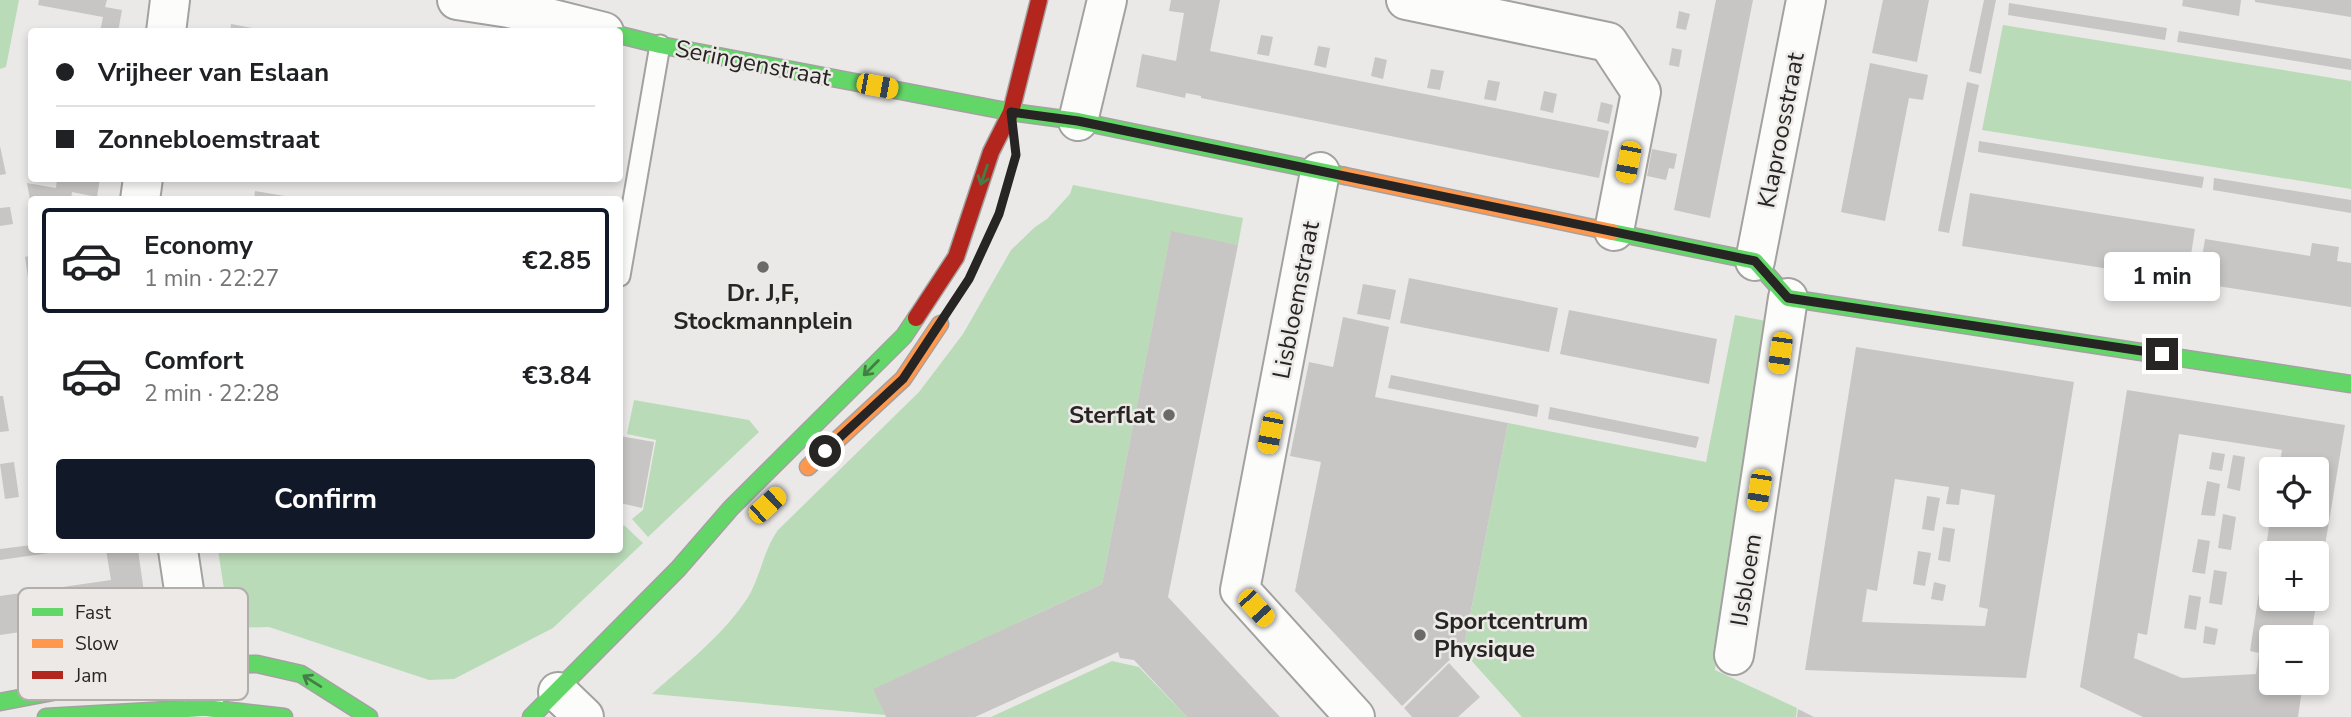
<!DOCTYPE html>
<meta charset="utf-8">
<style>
:root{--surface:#fff;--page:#f6f6f6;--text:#202124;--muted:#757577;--line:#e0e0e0;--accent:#111827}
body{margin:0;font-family:"Nunito Sans",sans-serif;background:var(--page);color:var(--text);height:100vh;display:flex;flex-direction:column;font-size:26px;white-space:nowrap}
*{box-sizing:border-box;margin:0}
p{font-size:23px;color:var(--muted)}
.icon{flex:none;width:38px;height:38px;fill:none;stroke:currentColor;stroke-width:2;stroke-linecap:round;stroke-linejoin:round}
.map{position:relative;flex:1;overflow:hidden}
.panel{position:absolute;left:28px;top:196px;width:595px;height:357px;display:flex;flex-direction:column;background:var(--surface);border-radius:7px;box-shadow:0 4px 10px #0003}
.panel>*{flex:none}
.top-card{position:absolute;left:28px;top:28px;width:595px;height:154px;border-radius:7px;box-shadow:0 4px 10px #0003;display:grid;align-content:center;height:154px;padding:0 28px;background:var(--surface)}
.buttons{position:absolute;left:2259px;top:457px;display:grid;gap:14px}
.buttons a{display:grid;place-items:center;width:70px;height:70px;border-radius:7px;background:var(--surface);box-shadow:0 4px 10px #0003;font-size:35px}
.end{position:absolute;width:32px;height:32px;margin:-16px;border:9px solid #262524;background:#fff;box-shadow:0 0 0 4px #fff}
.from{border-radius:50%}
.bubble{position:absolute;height:49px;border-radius:7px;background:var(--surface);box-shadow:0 4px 10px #0003;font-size:23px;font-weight:700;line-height:49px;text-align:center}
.car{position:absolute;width:21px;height:42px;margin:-21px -10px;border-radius:9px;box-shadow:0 0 5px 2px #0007;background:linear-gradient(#f5c518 24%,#345 0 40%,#f5c518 0 76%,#345 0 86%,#f5c518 0)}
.top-card b{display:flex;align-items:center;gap:24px;height:66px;font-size:26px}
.top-card b+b{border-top:2px solid var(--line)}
.top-card i{width:18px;height:18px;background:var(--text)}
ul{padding:12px 0 0;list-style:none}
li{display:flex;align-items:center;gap:21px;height:105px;margin:0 14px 10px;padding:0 14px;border:4px solid transparent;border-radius:7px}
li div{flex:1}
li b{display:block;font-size:26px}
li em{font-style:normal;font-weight:700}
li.selected{border-color:var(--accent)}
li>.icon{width:63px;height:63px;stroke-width:1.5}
.button{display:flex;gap:14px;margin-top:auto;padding:14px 28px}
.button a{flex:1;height:80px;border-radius:7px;background:var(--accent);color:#fff;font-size:28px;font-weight:700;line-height:80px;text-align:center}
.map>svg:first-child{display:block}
.green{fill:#badbb8}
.building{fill:#c7c6c4;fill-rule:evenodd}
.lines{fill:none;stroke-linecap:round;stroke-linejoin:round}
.lane-casing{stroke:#a3a2a1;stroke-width:23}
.street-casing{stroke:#a3a2a1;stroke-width:42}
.fast-casing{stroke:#a3a2a1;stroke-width:19}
.slow-casing{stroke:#a3a2a1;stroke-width:19}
.jam-casing{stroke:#a3a2a1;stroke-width:19}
.lane{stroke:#fcfcfb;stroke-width:19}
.street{stroke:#fcfcfb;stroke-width:38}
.fast{stroke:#63d668;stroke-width:16}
.slow{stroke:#ff974d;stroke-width:16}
.jam{stroke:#b3261e;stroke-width:16}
.oneway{stroke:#447e46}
.route{stroke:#262524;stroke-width:9}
.poi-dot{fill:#6b6a68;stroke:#ece9e6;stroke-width:2.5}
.labels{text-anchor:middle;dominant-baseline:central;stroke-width:5;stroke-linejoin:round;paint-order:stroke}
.street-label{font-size:24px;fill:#262524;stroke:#ece9e6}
.poi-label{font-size:24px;font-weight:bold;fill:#262524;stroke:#ece9e6}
.key{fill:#ece9e6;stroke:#b1aeac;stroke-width:2}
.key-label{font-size:19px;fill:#262524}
</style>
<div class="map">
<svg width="2351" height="717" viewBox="0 0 2351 717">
<rect width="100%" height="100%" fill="#ebe9e7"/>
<path class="green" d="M0,0H19L6,67L0,69Z
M2003,25L2351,81V189L1982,130Z
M1073,185L1243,218L1238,245L1171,232L1102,584L874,689L885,715L652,694C683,666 720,638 744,603C760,582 762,552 778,530L919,392L963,334L1011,250L1035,227L1047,219L1070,194Z
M1735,315L1771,322L1715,670L1797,708L1796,717H1522L1461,649L1464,646L1508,423L1706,462Z
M634,400L749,420L759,432L648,537L632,519L643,510L656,440L627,434Z
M620,524L625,526L643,543L553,628L454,679L429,680L269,627L230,628L218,550H620Z
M1112,661L1139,667L1187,717H991Z"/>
<path class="building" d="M39,0H107L105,7L122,10L118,32H100L103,17L38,5Z
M1171,0H1220L1210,51L1609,131L1599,178L1201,98V96L1186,93L1185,98L1136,87L1142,54L1176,61L1184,13L1169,11Z
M1716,0H1753L1710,218L1674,210Z
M1883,0H1929L1917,62L1872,53Z
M1984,0H1996L1981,74L1969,71Z
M2183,0H2241L2239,16L2182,6Z
M2255,0H2351V17L2255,2Z
M2009,3L2167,28L2165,40L2008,15Z
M1679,11L1690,14L1686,30L1676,28Z
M231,24L263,30V32H230Z
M2179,31L2351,59V70L2177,42Z
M1261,35L1273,37L1269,56L1257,54Z
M1318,46L1330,48L1326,68L1314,65Z
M1672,48L1682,50L1679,67L1669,65Z
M1375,57L1387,60L1383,79L1371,76Z
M1870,63L1928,75L1923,100L1909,98L1885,221L1841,212Z
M1431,69L1444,71L1440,90L1427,88Z
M1488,80L1500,82L1496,101L1484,99Z
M1967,82L1979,85L1949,233L1938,231Z
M1544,91L1557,94L1553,113L1540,110Z
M1601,102L1613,105L1609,124L1597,121Z
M1979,141L2204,177L2202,188L1978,152Z
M0,146L6,174L0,175Z
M1652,149L1677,154L1674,169L1669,168L1666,180L1647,176Z
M57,178H100L97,197L72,192L71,200H30L27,183L56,188Z
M2214,178L2351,200V213L2213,190Z
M255,191L297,198L296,200H254Z
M1970,193L2195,229L2187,281L1962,246Z
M10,207L13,224L0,226V208Z
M1171,231L1238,245L1168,597L1280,717H1187L1134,660L1120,658L1118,652L975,717H886L873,689L1102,584Z
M2205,239L2310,256L2312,243L2339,247L2337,261L2351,263V307L2198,283Z
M32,255V291H30L25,257Z
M1409,278L1558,308L1549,352L1400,323Z
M1363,284L1396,290L1390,320L1357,314Z
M1569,310L1717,339L1709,384L1560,354Z
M1343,317L1389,327L1375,397L1508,423L1464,646L1402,706L1295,591L1321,462L1290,456L1309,362L1333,367Z
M1856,347L2074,382L2026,678L1805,670ZM1895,479L1949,487L1946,504L1959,505L1961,489L1995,495L1979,607L1988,609L1985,626L1862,622L1867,589L1877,591Z
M1391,375L1539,405L1537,417L1388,388Z
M2127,390L2345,425L2318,588L2317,553H2272V598H2317L2311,637H2272V682H2303L2298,717H2143L2080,687ZM2179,434L2282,450L2279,469H2317V514H2271L2250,651L2259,653L2256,674L2182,678L2134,658L2138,633L2147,635Z
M0,396H3L9,431L0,432Z
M1550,407L1699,437L1696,448L1548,419Z
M620,436L654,442L642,508L620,503Z
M2212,452L2225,454L2222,471L2209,469Z
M2233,455L2245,457L2240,491L2227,488Z
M14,462L19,497L5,499L0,464Z
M2207,481L2220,484L2215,516L2201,515Z
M1927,496L1940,498L1934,531L1922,529Z
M2223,514L2236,517L2231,550L2218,548Z
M1943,527L1955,529L1950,562L1938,560Z
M2198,539L2210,541L2205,574L2192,572Z
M32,545V550L63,551L0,560V549Z
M106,550H138L145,599L115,603L117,618L0,635V596L111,580Z
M1918,551L1931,553L1925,586L1913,584Z
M2214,570L2227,572L2222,605L2209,603Z
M1934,582L1946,585L1943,601L1931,599Z
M2189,595L2201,597L2196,630L2184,628Z
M2205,626L2218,629L2215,645L2203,643Z
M1449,663L1480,697L1458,717H1412L1404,708Z
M1798,709L1814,717H1797Z"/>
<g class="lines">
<g class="lane-casing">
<path id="lane" d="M620,276L660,45"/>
</g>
<g class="street-casing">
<path id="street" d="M457,0L509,8L604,32
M1406,0L1608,42L1641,92L1614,231
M166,32L170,0
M1078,121L1107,0
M1320,172L1240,590L1355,717
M140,200L143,178
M1755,261L1806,0
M178,550L193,650L205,708
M1734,655L1788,298
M558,692L584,717"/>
</g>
<g class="fast-casing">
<path id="fast" d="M620,35L660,45L1011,112L1078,121L1345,176
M1612,232L1755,261L1788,298L2351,384
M0,702L195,665L257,664L301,674L369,717
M46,717L205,708L284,717
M531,717L678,569L731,508L904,336L916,318"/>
</g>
<g class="slow-casing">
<path id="slow" d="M1345,176L1612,232
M808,467L903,379L940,324"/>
</g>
<g class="jam-casing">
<path id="jam" d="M916,318L956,257L991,152L1011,112L1039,0"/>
</g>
<use href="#lane" class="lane"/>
<use href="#street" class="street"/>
<use href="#fast" class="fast"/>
<use href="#slow" class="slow"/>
<use href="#jam" class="jam"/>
</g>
<defs><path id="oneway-shaft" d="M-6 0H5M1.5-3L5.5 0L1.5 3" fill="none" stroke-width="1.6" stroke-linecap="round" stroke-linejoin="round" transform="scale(1.75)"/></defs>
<g class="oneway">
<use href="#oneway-shaft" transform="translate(984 175) rotate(109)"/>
<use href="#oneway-shaft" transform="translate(871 368) rotate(135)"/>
<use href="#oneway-shaft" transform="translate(312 681) rotate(-148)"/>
</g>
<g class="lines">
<path class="route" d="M825,451L903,379L969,279L999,214L1016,155L1011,112L1078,121L1755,261L1788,298L2162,354"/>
</g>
<g class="poi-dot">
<circle cx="763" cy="267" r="7"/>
<circle cx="1169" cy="415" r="7"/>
<circle cx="1420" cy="635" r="7"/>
</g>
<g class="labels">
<g class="street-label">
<text transform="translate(753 63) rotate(11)">Seringenstraat</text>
<text transform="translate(1781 130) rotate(-79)">Klaproosstraat</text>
<text transform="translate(1296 300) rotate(-79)">Lisbloemstraat</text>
<text transform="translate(1746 580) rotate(-81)">IJsbloem</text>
</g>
<g class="poi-label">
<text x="763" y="293">Dr. J,F,<tspan x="763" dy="28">Stockmannplein</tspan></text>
<text x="1155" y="415" text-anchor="end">Sterflat</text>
<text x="1434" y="621" text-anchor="start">Sportcentrum<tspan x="1434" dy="28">Physique</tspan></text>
</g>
</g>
<rect x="18" y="588" width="230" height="112" rx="10" class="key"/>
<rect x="32" y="608" width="31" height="8" fill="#63d668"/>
<rect x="32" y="639" width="31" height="9" fill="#ff974d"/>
<rect x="32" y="671" width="31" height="8" fill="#b3261e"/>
<g class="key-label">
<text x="75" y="619">Fast</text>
<text x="75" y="650">Slow</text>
<text x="75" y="682">Jam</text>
</g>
</svg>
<div class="buttons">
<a><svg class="icon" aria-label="locate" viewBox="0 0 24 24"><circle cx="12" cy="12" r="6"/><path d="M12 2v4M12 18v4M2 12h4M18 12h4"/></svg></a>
<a>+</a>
<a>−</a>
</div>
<i class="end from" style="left:825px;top:451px"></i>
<i class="end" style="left:2162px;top:354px"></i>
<div class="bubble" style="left:2104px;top:252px;width:116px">1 min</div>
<i class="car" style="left:877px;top:86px;rotate:101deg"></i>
<i class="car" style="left:1628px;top:162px;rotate:191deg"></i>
<i class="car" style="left:1780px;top:353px;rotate:188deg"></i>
<i class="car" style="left:1270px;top:433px;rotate:191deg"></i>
<i class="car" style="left:1759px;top:490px;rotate:189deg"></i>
<i class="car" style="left:767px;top:505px;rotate:47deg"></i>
<i class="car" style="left:1256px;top:608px;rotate:138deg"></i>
<div class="top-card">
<b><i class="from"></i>Vrijheer van Eslaan</b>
<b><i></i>Zonnebloemstraat</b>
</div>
<section class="panel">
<ul>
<li class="selected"><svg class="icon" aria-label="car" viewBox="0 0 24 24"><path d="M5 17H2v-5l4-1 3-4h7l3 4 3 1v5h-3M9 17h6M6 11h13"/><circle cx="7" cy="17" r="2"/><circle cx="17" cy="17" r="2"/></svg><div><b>Economy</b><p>1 min · 22:27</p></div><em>€2.85</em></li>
<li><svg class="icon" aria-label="car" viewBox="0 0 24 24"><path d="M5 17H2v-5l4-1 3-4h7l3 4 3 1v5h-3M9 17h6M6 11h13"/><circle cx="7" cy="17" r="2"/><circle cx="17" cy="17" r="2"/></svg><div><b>Comfort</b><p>2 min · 22:28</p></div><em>€3.84</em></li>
</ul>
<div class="button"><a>Confirm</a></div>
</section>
</div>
